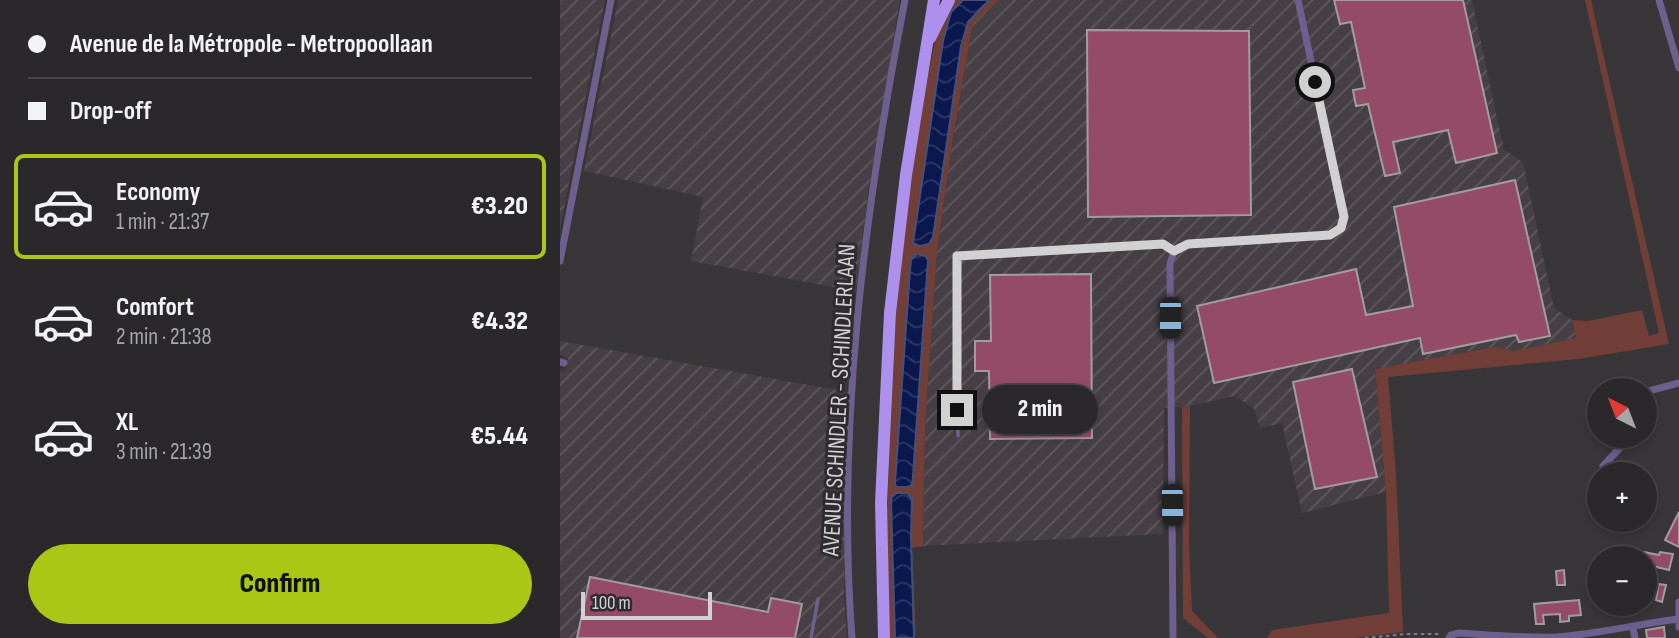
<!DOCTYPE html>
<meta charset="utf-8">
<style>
:root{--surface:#2a282a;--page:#363436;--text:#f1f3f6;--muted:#a5a6a8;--line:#464447;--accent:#aac716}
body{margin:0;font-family:"Sofia Sans Condensed",sans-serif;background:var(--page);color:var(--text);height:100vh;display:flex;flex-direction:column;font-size:26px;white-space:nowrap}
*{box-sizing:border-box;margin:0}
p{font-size:23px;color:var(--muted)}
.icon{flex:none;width:38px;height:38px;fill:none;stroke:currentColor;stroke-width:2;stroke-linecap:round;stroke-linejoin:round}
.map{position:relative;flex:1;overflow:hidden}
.sheet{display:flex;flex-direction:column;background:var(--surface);width:560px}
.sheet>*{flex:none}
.hud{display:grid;align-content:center;height:154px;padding:0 28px;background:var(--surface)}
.needle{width:46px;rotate:318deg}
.fabs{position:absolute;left:1027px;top:378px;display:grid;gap:14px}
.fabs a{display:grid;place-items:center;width:70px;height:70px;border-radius:50%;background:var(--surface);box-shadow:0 4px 10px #0003,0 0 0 2px var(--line);font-size:35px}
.scale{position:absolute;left:21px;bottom:18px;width:131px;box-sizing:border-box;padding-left:7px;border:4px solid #d2d1d2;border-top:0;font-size:19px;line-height:24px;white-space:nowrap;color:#d2d1d2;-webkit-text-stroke:5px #2e2c2e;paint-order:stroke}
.end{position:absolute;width:32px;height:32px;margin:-16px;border:9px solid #d2d1d2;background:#111;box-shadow:0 0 0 4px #111}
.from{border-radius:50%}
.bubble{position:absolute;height:49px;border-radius:24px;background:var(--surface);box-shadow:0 4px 10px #0003,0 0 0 2px var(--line);font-size:23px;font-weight:800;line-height:49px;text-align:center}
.car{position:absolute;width:21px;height:42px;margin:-21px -10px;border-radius:9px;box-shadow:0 0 5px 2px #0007;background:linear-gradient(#222 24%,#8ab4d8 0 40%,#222 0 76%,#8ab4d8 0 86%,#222 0)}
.hud b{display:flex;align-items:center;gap:24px;height:66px;font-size:26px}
.hud b+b{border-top:2px solid var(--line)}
.hud i{width:18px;height:18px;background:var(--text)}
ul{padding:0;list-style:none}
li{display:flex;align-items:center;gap:21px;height:105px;margin:0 14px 10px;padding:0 14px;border:4px solid transparent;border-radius:10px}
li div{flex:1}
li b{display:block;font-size:26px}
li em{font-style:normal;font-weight:800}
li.selected{border-color:var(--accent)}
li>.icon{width:63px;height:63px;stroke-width:1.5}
.cta{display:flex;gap:14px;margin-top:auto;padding:14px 28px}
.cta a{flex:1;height:80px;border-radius:42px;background:var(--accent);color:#111;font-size:28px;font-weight:800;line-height:80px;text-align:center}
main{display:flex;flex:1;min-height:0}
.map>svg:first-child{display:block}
.industrial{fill:url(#industrial-furrows)}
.grass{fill:#713f38}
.water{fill:url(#water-waves);stroke:#465076;stroke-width:2}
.building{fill:#944c66;stroke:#a19d9e;stroke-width:2}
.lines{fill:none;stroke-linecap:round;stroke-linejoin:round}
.path{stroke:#818081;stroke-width:2;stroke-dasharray:3.5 3.5;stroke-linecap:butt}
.service{stroke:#6d608e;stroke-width:3.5}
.minor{stroke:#6d608e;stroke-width:7}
.trunk{stroke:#ad90ec;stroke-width:12}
.route{stroke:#d2d1d2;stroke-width:9}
.labels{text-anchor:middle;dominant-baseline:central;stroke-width:6;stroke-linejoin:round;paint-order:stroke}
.street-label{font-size:24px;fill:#d2d1d2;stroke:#2e2c2e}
</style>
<main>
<section class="sheet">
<div class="hud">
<b><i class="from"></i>Avenue de la Métropole - Metropoollaan</b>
<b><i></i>Drop-off</b>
</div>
<ul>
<li class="selected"><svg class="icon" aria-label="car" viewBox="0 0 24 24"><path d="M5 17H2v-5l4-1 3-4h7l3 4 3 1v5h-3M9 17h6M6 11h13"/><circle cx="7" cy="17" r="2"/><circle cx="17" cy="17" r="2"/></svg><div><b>Economy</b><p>1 min · 21:37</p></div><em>€3.20</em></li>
<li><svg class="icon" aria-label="car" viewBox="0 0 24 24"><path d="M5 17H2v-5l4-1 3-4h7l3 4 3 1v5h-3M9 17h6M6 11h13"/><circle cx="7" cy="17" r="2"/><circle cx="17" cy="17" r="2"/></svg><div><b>Comfort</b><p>2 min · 21:38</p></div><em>€4.32</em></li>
<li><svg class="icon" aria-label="car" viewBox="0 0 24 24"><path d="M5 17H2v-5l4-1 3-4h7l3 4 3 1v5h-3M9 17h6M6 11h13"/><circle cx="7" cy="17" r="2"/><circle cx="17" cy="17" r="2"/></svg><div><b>XL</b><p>3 min · 21:39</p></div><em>€5.44</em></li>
</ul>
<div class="cta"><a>Confirm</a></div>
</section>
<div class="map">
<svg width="1119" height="638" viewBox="0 0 1119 638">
<defs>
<pattern id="industrial-furrows" width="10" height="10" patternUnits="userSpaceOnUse" patternTransform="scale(1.75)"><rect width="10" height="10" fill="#463f45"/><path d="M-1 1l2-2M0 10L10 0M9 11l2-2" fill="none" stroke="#605a5f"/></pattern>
<pattern id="water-waves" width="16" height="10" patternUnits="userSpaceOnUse" patternTransform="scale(1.75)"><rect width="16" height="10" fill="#0a184f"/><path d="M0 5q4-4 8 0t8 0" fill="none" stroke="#2d3967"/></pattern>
</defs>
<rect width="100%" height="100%" fill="#383638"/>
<path class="industrial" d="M0,0H45L0,228Z
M58,0H340L308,193L296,291L131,261L143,197L24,171Z
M439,0H912L944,150L963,162L994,308L1012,320L1016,338L954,351L934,347L815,369L826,492L742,513L722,423L700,428L694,409L675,396L630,406L604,408L603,534L363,546L365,426L377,251L393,138L413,23Z
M0,341L289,392L284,595L287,638H0V371L6,372L8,359L0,354Z"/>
<path class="grass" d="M391,0H403L391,12L383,41L354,244L373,237L401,46L408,22L429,0H439L413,23L393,138L377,251L365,426L363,546L352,548L356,638L352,601V499L347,493H337L332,497L331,500L335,638H329L327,509L336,314L351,176L364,98L377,30Z
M1025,0H1031L1109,344L1018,359L828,377L836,474L843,632L796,638H707L712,630L829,613L826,492L815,369L934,347L954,351L1016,338L1012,320L1028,321L1082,310L1089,336L1099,333Z
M630,406L629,547L632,611L658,638H648L623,618L622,407Z"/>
<path class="water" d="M403,0H429L408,22L401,46L373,237L369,244L360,246L353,243L383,41L391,12Z
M357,254L365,256L368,260L353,476L352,485L347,487H336L335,483L350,270L351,260Z
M337,493H347L352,499L351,538L354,638H335L331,500L332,497Z"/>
<path class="building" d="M774,0H903L937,153L896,163L888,130L833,142L840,173L825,176L808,104L796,106L793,90L805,88L791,22L780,24Z
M527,30L689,31L691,215L528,217Z
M955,180L990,336L959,342L956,335L863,354L860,338L654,383L637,306L796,269L806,315L853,306L834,207Z
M531,274L532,438L430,439L429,371H415V341H431L430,275Z
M792,369L817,477L755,489L733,382Z
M1119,512V547L1105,540Z
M1079,551L1099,555L1100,552L1113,554L1109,570L1088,565L1089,562L1085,561V558H1077Z
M1004,570L1005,585H997L996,571Z
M30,577L208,612L211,598L242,604L235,638H17Z
M1099,584L1106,585L1102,602L1096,600Z
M1019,600L1021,615L1009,616V621L1000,622V614L983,615L984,624H976L974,604Z
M1104,627L1105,638H1087L1086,630Z"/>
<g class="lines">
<path class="path" d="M805,638L846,634H881"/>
<path class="service" d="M398,436L397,256L603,244L614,251
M251,638L258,599"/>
<path class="minor" d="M1099,0L1119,68
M0,261L51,0
M0,362L4,363
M1085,392L1119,383
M1043,466L1071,436
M1119,602V627
M1073,628L1075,638
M292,638C276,429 305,206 345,0
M613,638L610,264L614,251L628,244L770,235L781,228L784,217L738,0
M889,638L891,635L899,633C931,635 965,638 996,637C1038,634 1078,624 1119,619"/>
<path class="trunk" d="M370,38L389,0
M324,638L321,503L330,313L346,175L374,0"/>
</g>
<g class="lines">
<path class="route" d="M397,410V256L603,244L614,251L628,244L770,235L781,228L784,217L755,82"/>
</g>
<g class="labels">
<g class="street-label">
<text transform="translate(279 400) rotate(-87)">AVENUE SCHINDLER - SCHINDLERLAAN</text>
</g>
</g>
</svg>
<div class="fabs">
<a><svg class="needle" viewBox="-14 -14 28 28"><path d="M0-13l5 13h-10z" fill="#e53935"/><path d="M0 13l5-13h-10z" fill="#a5a6a8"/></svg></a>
<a>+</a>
<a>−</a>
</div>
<div class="scale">100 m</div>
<i class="end from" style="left:755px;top:82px"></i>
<i class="end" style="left:397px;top:410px"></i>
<div class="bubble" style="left:422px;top:385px;width:116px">2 min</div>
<i class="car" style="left:610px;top:318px;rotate:180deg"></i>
<i class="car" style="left:612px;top:505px;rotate:179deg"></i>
</div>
</main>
